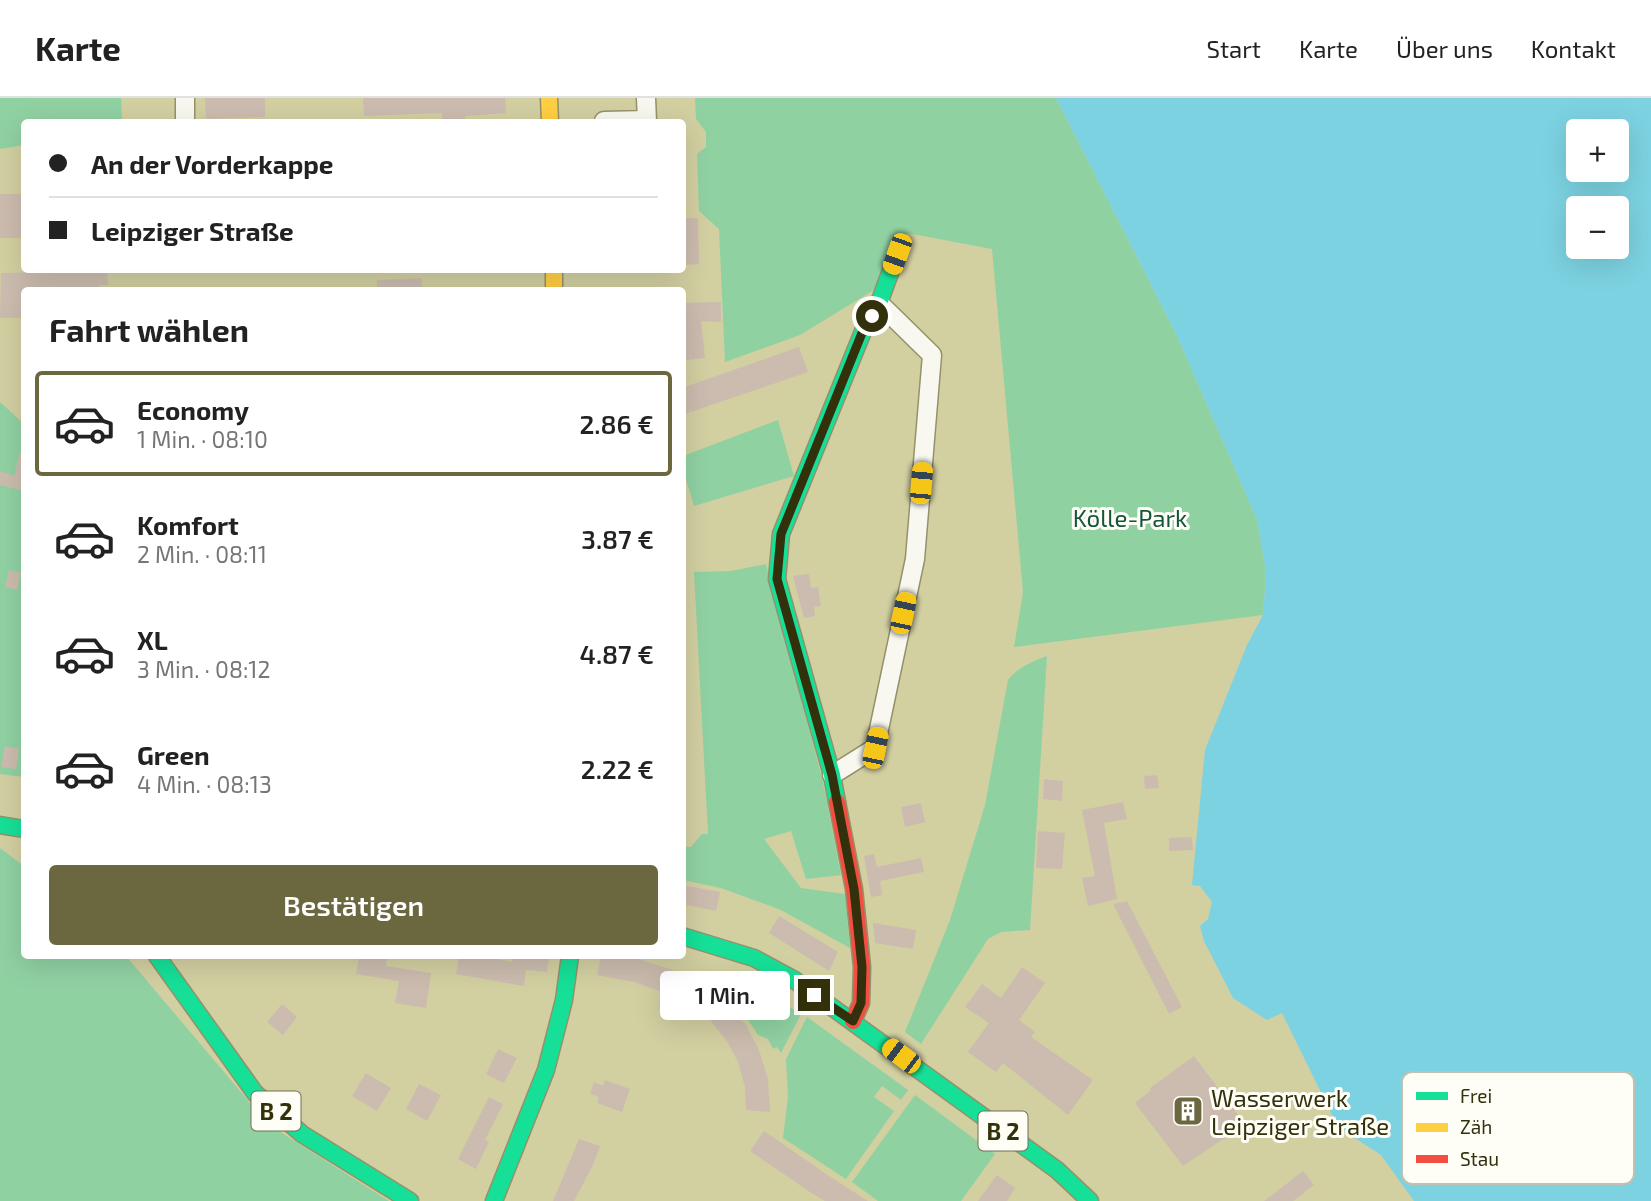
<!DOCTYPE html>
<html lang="de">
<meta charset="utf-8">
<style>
:root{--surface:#fff;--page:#f2f2f2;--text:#222;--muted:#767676;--line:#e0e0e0;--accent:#6b6840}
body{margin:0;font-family:"Exo 2",sans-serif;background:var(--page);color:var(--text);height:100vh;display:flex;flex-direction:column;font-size:26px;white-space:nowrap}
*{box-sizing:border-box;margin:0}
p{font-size:23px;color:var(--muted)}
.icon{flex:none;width:38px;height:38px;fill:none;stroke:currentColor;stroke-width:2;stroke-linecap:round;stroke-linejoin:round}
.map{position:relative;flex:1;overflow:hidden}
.details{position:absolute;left:21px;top:189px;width:665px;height:672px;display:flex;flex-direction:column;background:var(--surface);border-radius:7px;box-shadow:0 7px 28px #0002}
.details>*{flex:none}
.top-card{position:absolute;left:21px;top:21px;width:665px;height:154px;border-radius:7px;box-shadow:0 7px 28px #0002;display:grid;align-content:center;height:154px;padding:0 28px;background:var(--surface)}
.fabs{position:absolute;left:1566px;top:21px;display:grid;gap:14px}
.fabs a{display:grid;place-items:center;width:63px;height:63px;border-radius:7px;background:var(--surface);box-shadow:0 7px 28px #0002;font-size:35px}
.end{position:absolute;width:32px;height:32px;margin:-16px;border:9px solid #33300c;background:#fff;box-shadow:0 0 0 4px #fff}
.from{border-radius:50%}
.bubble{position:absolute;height:49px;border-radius:7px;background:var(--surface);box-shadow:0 7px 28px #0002;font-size:23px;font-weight:600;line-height:49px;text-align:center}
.car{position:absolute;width:21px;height:42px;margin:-21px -10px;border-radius:9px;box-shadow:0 0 5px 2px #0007;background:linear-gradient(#f5c518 24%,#345 0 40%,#f5c518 0 76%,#345 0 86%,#f5c518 0)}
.top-card b{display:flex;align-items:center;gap:24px;height:66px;font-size:26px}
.top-card b+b{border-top:2px solid var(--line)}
.top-card i{width:18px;height:18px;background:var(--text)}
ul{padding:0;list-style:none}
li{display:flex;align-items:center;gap:21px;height:105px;margin:0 14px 10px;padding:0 14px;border:4px solid transparent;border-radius:7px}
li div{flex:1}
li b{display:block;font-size:26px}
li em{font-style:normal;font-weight:600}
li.on{border-color:var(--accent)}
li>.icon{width:63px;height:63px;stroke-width:1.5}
h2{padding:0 28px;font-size:32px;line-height:84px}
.action{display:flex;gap:14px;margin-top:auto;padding:14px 28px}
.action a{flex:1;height:80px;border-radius:7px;background:var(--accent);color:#fff;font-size:28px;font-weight:600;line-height:80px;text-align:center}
header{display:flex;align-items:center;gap:42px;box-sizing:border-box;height:98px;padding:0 35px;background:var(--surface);border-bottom:2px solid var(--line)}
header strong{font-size:33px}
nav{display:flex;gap:38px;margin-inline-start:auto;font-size:24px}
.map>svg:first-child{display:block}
.green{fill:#90d1a2}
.water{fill:#7cd2e1;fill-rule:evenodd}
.building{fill:#ccbcaf}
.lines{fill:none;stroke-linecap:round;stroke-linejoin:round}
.street-casing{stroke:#94916b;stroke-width:21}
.fast-casing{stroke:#94916b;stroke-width:19}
.slow-casing{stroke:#94916b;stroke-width:19}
.jam-casing{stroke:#94916b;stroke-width:19}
.street{stroke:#f8f8f1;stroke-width:18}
.fast{stroke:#16e098;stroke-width:16}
.slow{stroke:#ffcf43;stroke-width:16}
.jam{stroke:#f24e42;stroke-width:16}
.route{stroke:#33300c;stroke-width:9}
.labels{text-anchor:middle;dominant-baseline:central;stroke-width:6;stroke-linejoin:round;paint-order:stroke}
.shield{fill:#fffef6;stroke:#706e52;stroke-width:2}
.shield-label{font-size:23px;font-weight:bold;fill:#33300c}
.park-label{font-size:24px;fill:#15543d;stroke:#fffef6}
.poi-label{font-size:24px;fill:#33300c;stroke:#fffef6;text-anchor:start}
.key{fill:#fffef6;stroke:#c2c0b0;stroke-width:2}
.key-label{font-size:19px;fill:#33300c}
</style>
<header>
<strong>Karte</strong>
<nav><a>Start</a><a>Karte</a><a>Über uns</a><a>Kontakt</a></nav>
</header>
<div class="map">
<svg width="1651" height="1103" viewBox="0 0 1651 1103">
<rect width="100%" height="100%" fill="#d2cfa1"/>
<path class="green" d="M0,0H121L122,24H24V47L0,51Z
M695,0H1056L1177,238L1257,422L1266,474L1263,517L1014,549L1023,494L992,151L907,135L887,184L800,237L725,264L719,131L699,113L697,56L706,49V34L696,21Z
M0,304L24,326V679L0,676Z
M778,322L794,378L694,408L683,371V358Z
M766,466L823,684L841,777L806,781L791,733L764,741L801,790L845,796L850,850L781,812L721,790L683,782L682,748L691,749L702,736H708L694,474L731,473Z
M1047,558L1030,832L1001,834L988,841L921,946L905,934L950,822L985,707L1008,582C1017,570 1033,563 1047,558Z
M0,750L24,768V858H126L268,1026L389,1103H0Z
M730,873L801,916L781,955L777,949L773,951L768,941L758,937L745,917L732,903L699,878L702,874L722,883Z
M807,919L908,992L901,1002L882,988L874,999L894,1013L846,1081L783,1040L788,999L786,961Z
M915,997L995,1056L961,1103H878L852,1084Z"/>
<path class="water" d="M1056,0H1651V1103H1414L1381,1057L1338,1029L1282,915L1267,922L1233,900L1204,843L1200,828L1208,821L1212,804L1200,788L1192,787L1205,652L1247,547L1263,517L1266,474L1257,422L1177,238ZM1578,33H1617V72H1578ZM1578,110H1617V149H1578Z"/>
<path class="building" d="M205,0H265V19L206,21Z
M363,0H505L506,15L465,18L466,23L442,24V15L364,18Z
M0,96H24V140H0Z
M682,120H698L699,166L682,167Z
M107,173L108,187H99V192H24V220H0L1,175Z
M422,180V192H377V182Z
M721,204V224L701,223L705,260L686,262L682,205Z
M799,249L808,274L682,317V290Z
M20,353H24V393L0,387V373L14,378Z
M9,472L21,475L17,492L5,489Z
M809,476L811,490L818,489L821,508L814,509L815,518L804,520L793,478Z
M5,648L19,651L16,671L1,669Z
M1157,677L1159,690L1145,691L1144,678Z
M1044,681L1063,683L1062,703L1043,701Z
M1123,704L1127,721L1104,725L1117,801L1088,808L1082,780L1095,778L1082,712Z
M921,705L925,724L905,729L901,709Z
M1038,733L1065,735L1062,771L1036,770Z
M1192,739L1193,752L1169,753V740Z
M874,756L877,769L921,760L924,774L880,783L882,797L871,799L864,758Z
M682,787L720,794L716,813L682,806Z
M1127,803L1182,909L1169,916L1113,806Z
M779,818L838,854L829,873L769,835Z
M873,825L916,832L913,851L875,845Z
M359,858H387L386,868L431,875L426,910L395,905L399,883L356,876Z
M459,858H481L512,864L513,858H549L547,874L526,872L524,888L456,876Z
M601,858H622L638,861L673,872L704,887L720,899L746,927L759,952L768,981L770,1014L746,1012L745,989L738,964L727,943L710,922L689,906L671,897L634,884L597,877Z
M1022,869L1045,885L1019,922L1035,934L1031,939L1093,982L1068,1017L1003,965L996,974L968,954L989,925L965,909L982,886L1001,900Z
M282,906L297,919L283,937L267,924Z
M498,951L517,960L504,985L486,976Z
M1194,958L1242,1022L1223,1037L1225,1040L1183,1068L1135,1005L1151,992L1150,990Z
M366,975L391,990L377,1013L352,998Z
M605,982L630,991L622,1014L597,1005L599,999L590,996L594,984L603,988Z
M419,986L441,997L427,1023L406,1011Z
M489,999L503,1006L485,1042L489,1044L476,1071L458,1061Z
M764,1033L826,1076L868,1103H825L810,1094L750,1053Z
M579,1041L600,1048L593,1067L574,1103H553Z
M1303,1073L1314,1087L1293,1103H1264Z
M997,1077L1015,1090L1007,1103H978Z"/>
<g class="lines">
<g class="street-casing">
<path id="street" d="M185,0V24
M646,0L647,24
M604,23L647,22
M832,677L875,650L915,461L932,257L879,205"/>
</g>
<g class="fast-casing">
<path id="fast" d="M837,704L832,677L777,481L781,436L864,231L879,205L897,156
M0,727L24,731
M682,838L754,860L793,881L1057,1072L1090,1103
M157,858L255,995L302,1036L410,1103
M494,1103L546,972L564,902L570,858"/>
</g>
<g class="slow-casing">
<path id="slow" d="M549,0L550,24
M554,172V192"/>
</g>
<g class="jam-casing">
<path id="jam" d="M837,704L854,791L862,869L861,905L853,923"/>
</g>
<use href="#street" class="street"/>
<use href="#fast" class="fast"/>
<use href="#slow" class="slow"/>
<use href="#jam" class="jam"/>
</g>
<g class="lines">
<path class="route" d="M814,897L853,923L861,905L862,869L854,791L832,677L777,481L781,436L864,230L872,218"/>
</g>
<defs>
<g id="building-square" transform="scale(1.575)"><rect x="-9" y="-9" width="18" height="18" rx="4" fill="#6b6840" stroke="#fffef6"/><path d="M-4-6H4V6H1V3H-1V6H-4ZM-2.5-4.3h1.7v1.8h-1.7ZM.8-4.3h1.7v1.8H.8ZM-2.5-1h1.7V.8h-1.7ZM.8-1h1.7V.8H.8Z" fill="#fff"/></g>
</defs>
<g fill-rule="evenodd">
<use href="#building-square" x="1188" y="1013"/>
</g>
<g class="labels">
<g class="shield">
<rect x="251.5" y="993.5" width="49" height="39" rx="5"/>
<rect x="978.5" y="1013.5" width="49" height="39" rx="5"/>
</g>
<g class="shield-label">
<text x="276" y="1013">B 2</text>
<text x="1003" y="1033">B 2</text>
</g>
<g class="park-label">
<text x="1130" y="419">Kölle-Park</text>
</g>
<g class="poi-label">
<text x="1211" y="999">Wasserwerk<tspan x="1211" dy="28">Leipziger Straße</tspan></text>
</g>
</g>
<rect x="1402" y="974" width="232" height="112" rx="10" class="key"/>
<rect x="1416" y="994" width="32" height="8" fill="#16e098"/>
<rect x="1416" y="1025" width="32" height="9" fill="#ffcf43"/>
<rect x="1416" y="1057" width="32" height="8" fill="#f24e42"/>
<g class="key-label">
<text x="1460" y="1005">Frei</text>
<text x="1460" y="1036">Zäh</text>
<text x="1460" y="1068">Stau</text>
</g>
</svg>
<div class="fabs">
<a>+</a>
<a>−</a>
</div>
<i class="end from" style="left:872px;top:218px"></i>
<i class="end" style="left:814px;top:897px"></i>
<div class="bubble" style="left:660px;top:873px;width:130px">1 Min.</div>
<i class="car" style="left:897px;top:156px;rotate:200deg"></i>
<i class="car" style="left:921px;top:385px;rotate:5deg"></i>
<i class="car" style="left:903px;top:515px;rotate:12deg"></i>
<i class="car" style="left:875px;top:650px;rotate:12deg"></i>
<i class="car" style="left:901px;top:958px;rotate:307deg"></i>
<div class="top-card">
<b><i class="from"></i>An der Vorderkappe</b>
<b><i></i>Leipziger Straße</b>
</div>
<section class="details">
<h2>Fahrt wählen</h2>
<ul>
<li class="on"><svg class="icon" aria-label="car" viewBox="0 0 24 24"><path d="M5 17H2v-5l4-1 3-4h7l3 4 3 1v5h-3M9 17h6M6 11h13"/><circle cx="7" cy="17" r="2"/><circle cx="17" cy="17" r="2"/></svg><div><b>Economy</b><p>1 Min. · 08:10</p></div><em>2.86 €</em></li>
<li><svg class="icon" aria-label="car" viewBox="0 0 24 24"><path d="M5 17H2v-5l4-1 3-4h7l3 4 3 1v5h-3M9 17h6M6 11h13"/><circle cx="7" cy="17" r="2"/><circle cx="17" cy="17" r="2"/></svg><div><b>Komfort</b><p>2 Min. · 08:11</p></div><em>3.87 €</em></li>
<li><svg class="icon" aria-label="car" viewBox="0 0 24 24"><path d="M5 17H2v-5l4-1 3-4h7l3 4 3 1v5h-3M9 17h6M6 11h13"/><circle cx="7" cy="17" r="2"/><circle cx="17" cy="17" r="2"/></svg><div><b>XL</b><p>3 Min. · 08:12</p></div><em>4.87 €</em></li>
<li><svg class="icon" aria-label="car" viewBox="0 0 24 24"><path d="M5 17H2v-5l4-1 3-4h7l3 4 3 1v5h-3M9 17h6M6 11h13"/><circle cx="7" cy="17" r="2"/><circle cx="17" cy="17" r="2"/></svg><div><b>Green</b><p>4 Min. · 08:13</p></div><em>2.22 €</em></li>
</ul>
<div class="action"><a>Bestätigen</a></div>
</section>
</div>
